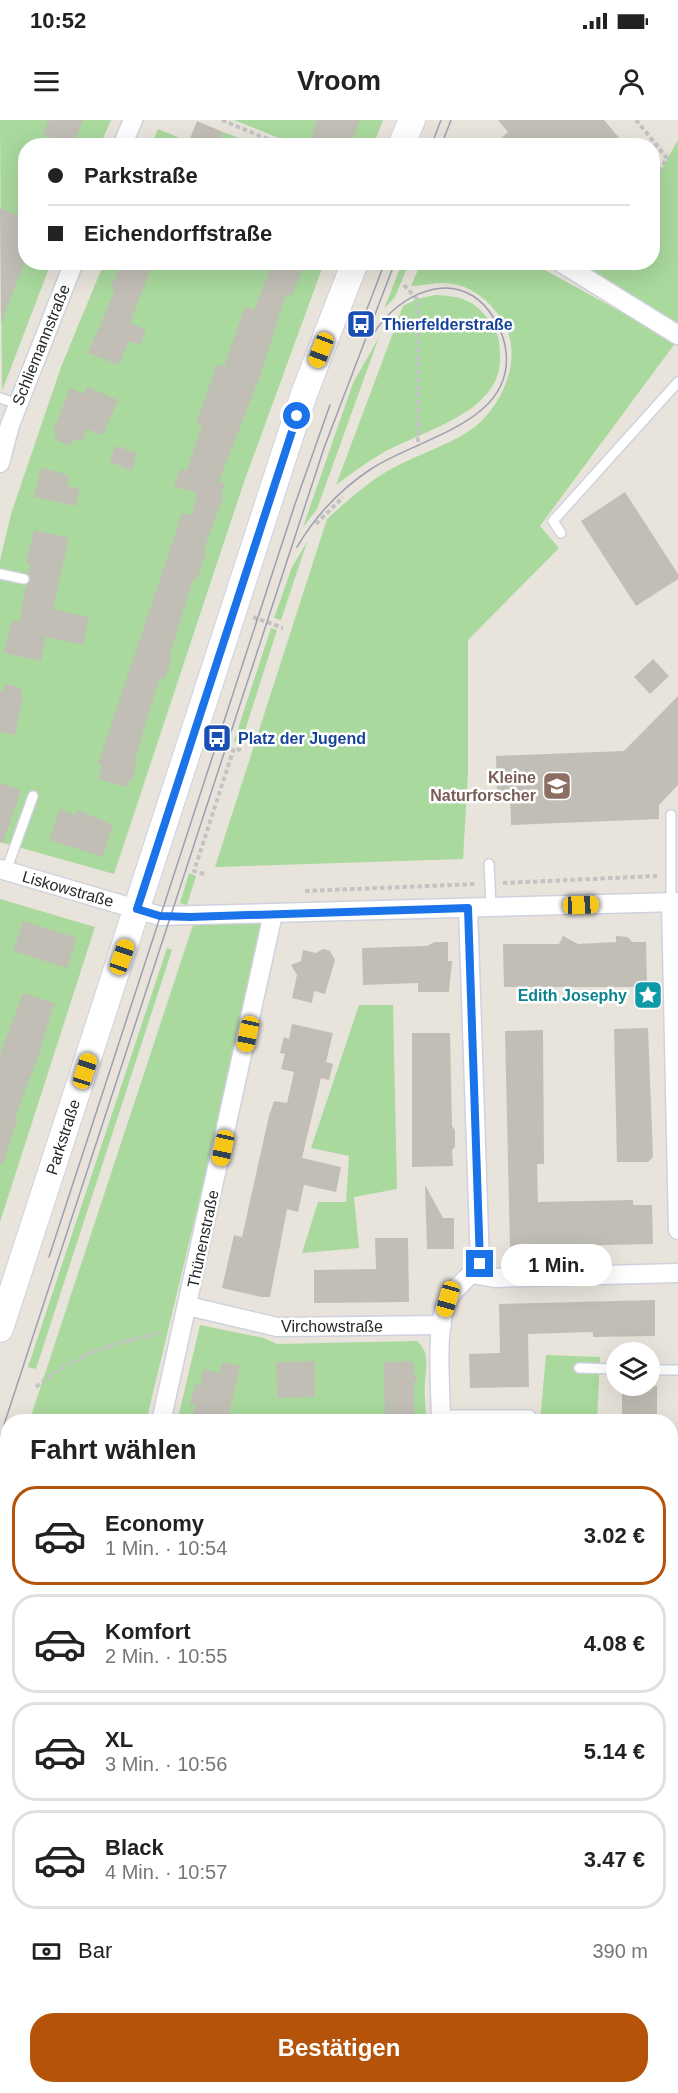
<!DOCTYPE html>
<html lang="de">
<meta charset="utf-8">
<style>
:root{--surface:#fff;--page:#f2f2f2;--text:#222;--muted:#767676;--line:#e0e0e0;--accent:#b45309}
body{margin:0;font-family:Arial,sans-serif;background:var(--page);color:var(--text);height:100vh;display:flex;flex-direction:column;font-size:22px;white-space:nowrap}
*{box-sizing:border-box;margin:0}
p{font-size:20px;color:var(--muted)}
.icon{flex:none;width:33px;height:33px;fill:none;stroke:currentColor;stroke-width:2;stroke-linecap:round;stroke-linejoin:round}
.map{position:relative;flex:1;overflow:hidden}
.sheet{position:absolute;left:0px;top:1294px;width:678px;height:680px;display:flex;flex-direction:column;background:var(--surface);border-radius:24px 24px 0 0;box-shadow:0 6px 24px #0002}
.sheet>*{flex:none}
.banner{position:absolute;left:18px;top:18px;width:642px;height:132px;border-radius:24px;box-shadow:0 6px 24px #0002;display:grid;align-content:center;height:132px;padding:0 30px;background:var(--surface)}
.buttons{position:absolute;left:606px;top:1222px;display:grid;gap:12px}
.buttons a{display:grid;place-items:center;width:54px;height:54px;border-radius:50%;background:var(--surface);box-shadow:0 6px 24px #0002;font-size:30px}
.end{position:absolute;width:27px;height:27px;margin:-14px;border:8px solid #1a73e8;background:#fff;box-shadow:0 0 0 3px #fff}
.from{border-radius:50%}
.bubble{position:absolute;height:42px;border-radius:21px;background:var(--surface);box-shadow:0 6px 24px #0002;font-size:20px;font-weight:700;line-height:42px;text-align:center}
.car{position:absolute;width:18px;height:36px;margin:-18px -9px;border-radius:8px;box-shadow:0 0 4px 2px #0007;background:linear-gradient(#f5c518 24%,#345 0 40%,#f5c518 0 76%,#345 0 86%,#f5c518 0)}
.banner b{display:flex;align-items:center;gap:21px;height:57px;font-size:22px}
.banner b+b{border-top:2px solid var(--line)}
.banner i{width:15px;height:15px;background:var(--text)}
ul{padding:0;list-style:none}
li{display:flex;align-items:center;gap:18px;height:99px;margin:0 12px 9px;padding:0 18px;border:3px solid var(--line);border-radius:24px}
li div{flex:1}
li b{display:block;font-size:22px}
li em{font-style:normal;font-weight:700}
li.current{border-color:var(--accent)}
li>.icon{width:54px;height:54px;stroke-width:1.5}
h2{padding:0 30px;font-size:27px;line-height:72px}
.pay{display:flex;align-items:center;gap:15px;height:66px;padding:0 30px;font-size:22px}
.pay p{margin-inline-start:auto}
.action{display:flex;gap:12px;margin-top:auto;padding:12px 30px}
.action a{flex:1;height:69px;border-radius:24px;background:var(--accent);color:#fff;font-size:24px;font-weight:700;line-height:69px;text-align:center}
.status{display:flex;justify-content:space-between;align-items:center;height:42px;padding:0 30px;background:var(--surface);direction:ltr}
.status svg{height:16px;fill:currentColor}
header{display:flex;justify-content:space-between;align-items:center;height:78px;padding:0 30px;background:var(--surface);font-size:27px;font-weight:700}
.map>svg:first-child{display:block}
.green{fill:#a9d99d}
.building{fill:#c1beb6}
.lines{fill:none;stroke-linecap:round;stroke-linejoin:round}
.lane-casing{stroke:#d0d1df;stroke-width:12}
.street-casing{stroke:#d0d1df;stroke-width:21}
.secondary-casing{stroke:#d0d1df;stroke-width:28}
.path{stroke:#c3c3c3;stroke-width:4;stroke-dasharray:4.5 3;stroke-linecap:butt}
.lane{stroke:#fff;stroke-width:9}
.street{stroke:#fff;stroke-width:18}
.secondary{stroke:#fff;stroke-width:26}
.tram{stroke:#9e9eb0;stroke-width:1.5}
.rail{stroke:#9e9eb0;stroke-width:4.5}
.route{stroke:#1a73e8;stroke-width:8}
.labels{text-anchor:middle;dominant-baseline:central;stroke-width:5;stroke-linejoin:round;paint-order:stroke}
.transit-label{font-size:16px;font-weight:bold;fill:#164399;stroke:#fff;text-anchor:start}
.street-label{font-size:16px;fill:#282828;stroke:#fff}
.education-label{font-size:16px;font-weight:bold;fill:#785e54;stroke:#fff;text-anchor:end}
.culture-label{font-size:16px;font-weight:bold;fill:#0d838f;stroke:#fff;text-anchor:end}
</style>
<div class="status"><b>10:52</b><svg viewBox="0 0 49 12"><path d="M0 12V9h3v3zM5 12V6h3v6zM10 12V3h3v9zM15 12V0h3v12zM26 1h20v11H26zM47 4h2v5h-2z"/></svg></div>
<header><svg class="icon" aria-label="menu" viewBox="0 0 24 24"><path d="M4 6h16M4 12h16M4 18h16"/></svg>Vroom<svg class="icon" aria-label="person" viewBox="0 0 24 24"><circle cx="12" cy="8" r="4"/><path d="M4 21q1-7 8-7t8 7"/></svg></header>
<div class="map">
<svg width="678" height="1973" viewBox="0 0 678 1973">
<rect width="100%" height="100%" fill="#e8e4db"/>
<path class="green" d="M0,0H111L100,25L26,26V142L51,143L2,271Z
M234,0H383L373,26L296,25Z
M158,9L197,25L151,26Z
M223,12L257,25L218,26Z
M678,20V215L583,156L598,143L652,142L653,64Z
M104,143H324L244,362L114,754L0,722V441L11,394L61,247Z
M402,143H409L395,177L384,189Z
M421,143H532L676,222L540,406L559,428L468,520V653L463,739L215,747L327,399C347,381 368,362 391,349C416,335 445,327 469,311C499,292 523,242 506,208C494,183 471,163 443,163C432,163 422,166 411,166Z
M435,175C465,176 478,182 494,208C500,218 500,229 500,239C500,294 420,311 381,334C365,343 351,354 336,365L403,186L417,179Z
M379,217L317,389L303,407L353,263Z
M307,422L281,500L274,498L292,447Z
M271,508L277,510L241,623L234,621Z
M189,753L196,756L187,785L180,783Z
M0,779L95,807L0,1102Z
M266,802L146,1302H29L193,805Z
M167,828L172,830L36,1249L28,1247Z
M359,885H393L397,1069L354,1077L359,1128L302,1133L318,1082H346L349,1036L311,1028Z
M200,1205L264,1218L277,1224L417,1221C430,1233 426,1245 425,1262C424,1275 426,1289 426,1302H177Z
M546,1235L600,1237L597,1302H540Z
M7,1372V1465L0,1461V1397Z
M0,1549L7,1554L8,1634L0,1637Z
M0,1679L7,1682V1727L4,1735L0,1734Z"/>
<path class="building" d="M49,0H83L73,26L43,15Z
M317,0H360L350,26H308Z
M498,0H604L626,26H492L508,12Z
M197,1L223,12L218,26H187Z
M0,88L26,99L25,142L1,203Z
M121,142H153L130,203L146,210L140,225L129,221L119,245L88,233L115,170L111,168Z
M273,142H305L292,176L286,174L260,256L219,361L225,363L221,375L223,378L204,429L206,432L197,460L193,459L169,538L172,539L165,559L160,558L150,589L134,643L137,644L132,661L128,660L125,667L98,659L102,646L98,644L182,393L192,395L197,373L174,366L180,349L186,351L202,306L196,304L217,244L224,246L245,187L254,190Z
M87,267L118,280L103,315L87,309L82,322L74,319L71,326L54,319L57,312L53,311L70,268L84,274Z
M115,326L137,333L132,351L110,342Z
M41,348L69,355L67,366L80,369L76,386L34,377Z
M625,372L678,454V459L636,486L581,401Z
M34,410L69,418L53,489L89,497L83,525L46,517L41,541L4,533L12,501L19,502L26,465L30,461L28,454L30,443L26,442Z
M653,539L669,556L650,574L634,557Z
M5,564L22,568L20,574L23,575L15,615L0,612V570L3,571Z
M678,576V665L659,685V699L511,705L510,674H497L496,636L624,631Z
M0,663L21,670L3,723L0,722Z
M60,689L76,695L78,690L113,705L103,737L49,720Z
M23,801L77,818L67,848L13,831Z
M563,816L578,824L616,822V816L628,817L632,822H646L647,867H504L503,824H559Z
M435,822H448V841H452L449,872H418V863L363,865L362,828L427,826Z
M323,829L330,831L335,840L325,874L314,871L312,883L292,878L297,855L291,845L301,841L303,830L316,833Z
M23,873L54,883L40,932L15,997L18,998L3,1044L0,1043V934Z
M292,904L333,913L326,942L333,944L329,960L321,958L302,1038L341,1047L336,1072L304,1065L298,1092L287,1089L270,1177H261L222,1168L234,1115L242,1117L269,996L274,981L287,983L294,952L281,949L285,934L280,933L284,917L289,919Z
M648,908L653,1037L648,1042H617L614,909Z
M543,910L544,1044H537L538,1082L633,1080V1085H652L653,1124L510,1127L505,911Z
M412,913H450L452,1006L455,1010V1027L452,1030L453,1046L412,1047Z
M425,1065L443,1098H454V1129H427Z
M375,1118H408L409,1182L314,1183V1150L376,1149Z
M655,1180V1216L593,1217V1212L528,1214L529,1267L470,1268L469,1234L500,1233L499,1184Z
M315,1241V1277L277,1278L276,1242Z
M413,1241L414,1254L418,1259L414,1262V1302H385L384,1242Z
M222,1242L240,1246L227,1302H191L195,1285L190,1284L195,1264L200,1265L204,1249L220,1253Z
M622,1266H657V1302H622Z"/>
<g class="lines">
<g class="lane-casing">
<path id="lane" d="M0,278L18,284
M561,413L553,401L678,262
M0,454L24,459
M489,744L491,787
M6,751L33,676
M671,782V695
M579,1248L616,1249
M650,1250H678
M441,1295H530"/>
</g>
<g class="street-casing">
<path id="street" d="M122,26L133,0
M560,142L678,215
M0,343L10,305L74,142
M0,749L160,796L678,782
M671,782L678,1110
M473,1154L494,1158L678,1153
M188,1186L277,1207L442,1205
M161,1302L273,794
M441,1302C441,1273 434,1201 449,1178C457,1165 471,1156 480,1144L468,788
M670,1836L678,1821"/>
</g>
<g class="secondary-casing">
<path id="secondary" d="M401,26L412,0
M0,1209L282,341L304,274L355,142
M0,1503L8,1507
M670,1855L678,1859"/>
</g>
<path class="path" d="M222,0L284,26
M636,0L667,38L652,64
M404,165L417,179L418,326
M316,404L343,377
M253,497L283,508
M204,754L194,751L234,628L243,631
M503,763L657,756
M305,771L477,764
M36,1267C72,1236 115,1222 161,1213
M0,1632L8,1658
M0,1673L8,1676
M670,1768H678
M401,1966L413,1973
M455,1966L467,1973"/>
<use href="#lane" class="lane"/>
<use href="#street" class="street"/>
<use href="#secondary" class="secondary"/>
<path class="tram" d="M431,26L441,0
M441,26L451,0
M357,215L385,142
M297,427C316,395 339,370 371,349C419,317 520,302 505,225C501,207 489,186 473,176C437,154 393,182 374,213
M49,1137L295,384L330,285
M0,1317L324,328L395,142"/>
<path class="rail" d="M0,1755L8,1757
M0,1804L8,1807
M381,1966L394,1973
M472,1966L484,1973"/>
</g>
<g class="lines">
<path class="route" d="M297,296L137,789L160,796L190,797L468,788L480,1144"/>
</g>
<defs>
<g id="bus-square" transform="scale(1.5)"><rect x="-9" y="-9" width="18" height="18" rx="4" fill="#1a4fb4" stroke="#fff"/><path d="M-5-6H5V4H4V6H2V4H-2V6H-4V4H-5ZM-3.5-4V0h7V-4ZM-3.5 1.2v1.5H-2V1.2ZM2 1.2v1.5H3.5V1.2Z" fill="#fff"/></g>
<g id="school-square" transform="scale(1.5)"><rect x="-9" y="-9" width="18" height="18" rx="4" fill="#8d6e63" stroke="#fff"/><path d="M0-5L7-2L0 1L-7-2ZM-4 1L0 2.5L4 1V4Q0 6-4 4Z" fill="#fff"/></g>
<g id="sight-square" transform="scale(1.5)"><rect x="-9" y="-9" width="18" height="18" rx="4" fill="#0f9aa8" stroke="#fff"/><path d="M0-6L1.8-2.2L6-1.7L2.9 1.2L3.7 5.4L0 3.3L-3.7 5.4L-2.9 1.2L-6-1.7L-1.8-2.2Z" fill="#fff"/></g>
</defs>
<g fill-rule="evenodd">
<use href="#bus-square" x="361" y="204"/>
<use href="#bus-square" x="217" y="618"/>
<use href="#school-square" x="557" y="666"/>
<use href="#sight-square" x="648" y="875"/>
</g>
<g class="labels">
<g class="transit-label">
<text x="382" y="204">Thierfelderstraße</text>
<text x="238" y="618">Platz der Jugend</text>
</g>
<g class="street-label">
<text transform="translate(41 225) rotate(-68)">Schliemannstraße</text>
<text transform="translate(68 769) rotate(16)">Liskowstraße</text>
<text transform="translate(63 1017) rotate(-72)">Parkstraße</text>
<text transform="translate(203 1119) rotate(-78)">Thünenstraße</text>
<text x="332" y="1206">Virchowstraße</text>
</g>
<g class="education-label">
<text x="536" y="657">Kleine<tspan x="536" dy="18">Naturforscher</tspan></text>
</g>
<g class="culture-label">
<text x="627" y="875">Edith Josephy</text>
</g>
</g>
</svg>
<div class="buttons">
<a><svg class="icon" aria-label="layers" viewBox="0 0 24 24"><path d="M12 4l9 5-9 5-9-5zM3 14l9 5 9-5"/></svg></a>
</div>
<i class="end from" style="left:297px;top:296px"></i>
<i class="end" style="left:480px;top:1144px"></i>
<div class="bubble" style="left:501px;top:1124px;width:111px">1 Min.</div>
<i class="car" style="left:321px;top:230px;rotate:201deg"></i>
<i class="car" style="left:581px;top:785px;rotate:88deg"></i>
<i class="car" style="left:122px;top:837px;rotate:19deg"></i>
<i class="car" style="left:248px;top:914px;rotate:192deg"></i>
<i class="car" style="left:85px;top:951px;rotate:18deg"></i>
<i class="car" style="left:223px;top:1028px;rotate:192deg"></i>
<i class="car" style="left:448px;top:1179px;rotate:196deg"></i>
<div class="banner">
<b><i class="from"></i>Parkstraße</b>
<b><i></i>Eichendorffstraße</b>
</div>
<section class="sheet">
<h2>Fahrt wählen</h2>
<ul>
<li class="current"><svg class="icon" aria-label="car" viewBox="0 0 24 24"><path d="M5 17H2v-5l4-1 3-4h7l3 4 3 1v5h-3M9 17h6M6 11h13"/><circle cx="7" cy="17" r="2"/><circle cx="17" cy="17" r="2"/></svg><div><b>Economy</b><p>1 Min. · 10:54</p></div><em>3.02 €</em></li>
<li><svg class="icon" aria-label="car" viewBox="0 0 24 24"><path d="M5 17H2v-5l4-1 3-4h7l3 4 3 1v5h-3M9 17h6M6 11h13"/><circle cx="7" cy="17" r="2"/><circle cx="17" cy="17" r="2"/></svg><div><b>Komfort</b><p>2 Min. · 10:55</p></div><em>4.08 €</em></li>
<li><svg class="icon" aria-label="car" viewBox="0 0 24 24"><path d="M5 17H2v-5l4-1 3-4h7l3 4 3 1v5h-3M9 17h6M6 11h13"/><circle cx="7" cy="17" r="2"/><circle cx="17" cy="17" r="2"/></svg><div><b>XL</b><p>3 Min. · 10:56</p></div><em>5.14 €</em></li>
<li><svg class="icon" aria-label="car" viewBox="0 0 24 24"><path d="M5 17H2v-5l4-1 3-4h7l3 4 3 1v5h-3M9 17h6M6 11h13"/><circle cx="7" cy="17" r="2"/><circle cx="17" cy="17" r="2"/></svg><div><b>Black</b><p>4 Min. · 10:57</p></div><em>3.47 €</em></li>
</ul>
<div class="pay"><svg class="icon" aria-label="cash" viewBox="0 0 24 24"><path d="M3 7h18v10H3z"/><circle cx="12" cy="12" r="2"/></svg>Bar<p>390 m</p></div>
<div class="action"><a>Bestätigen</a></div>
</section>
</div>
